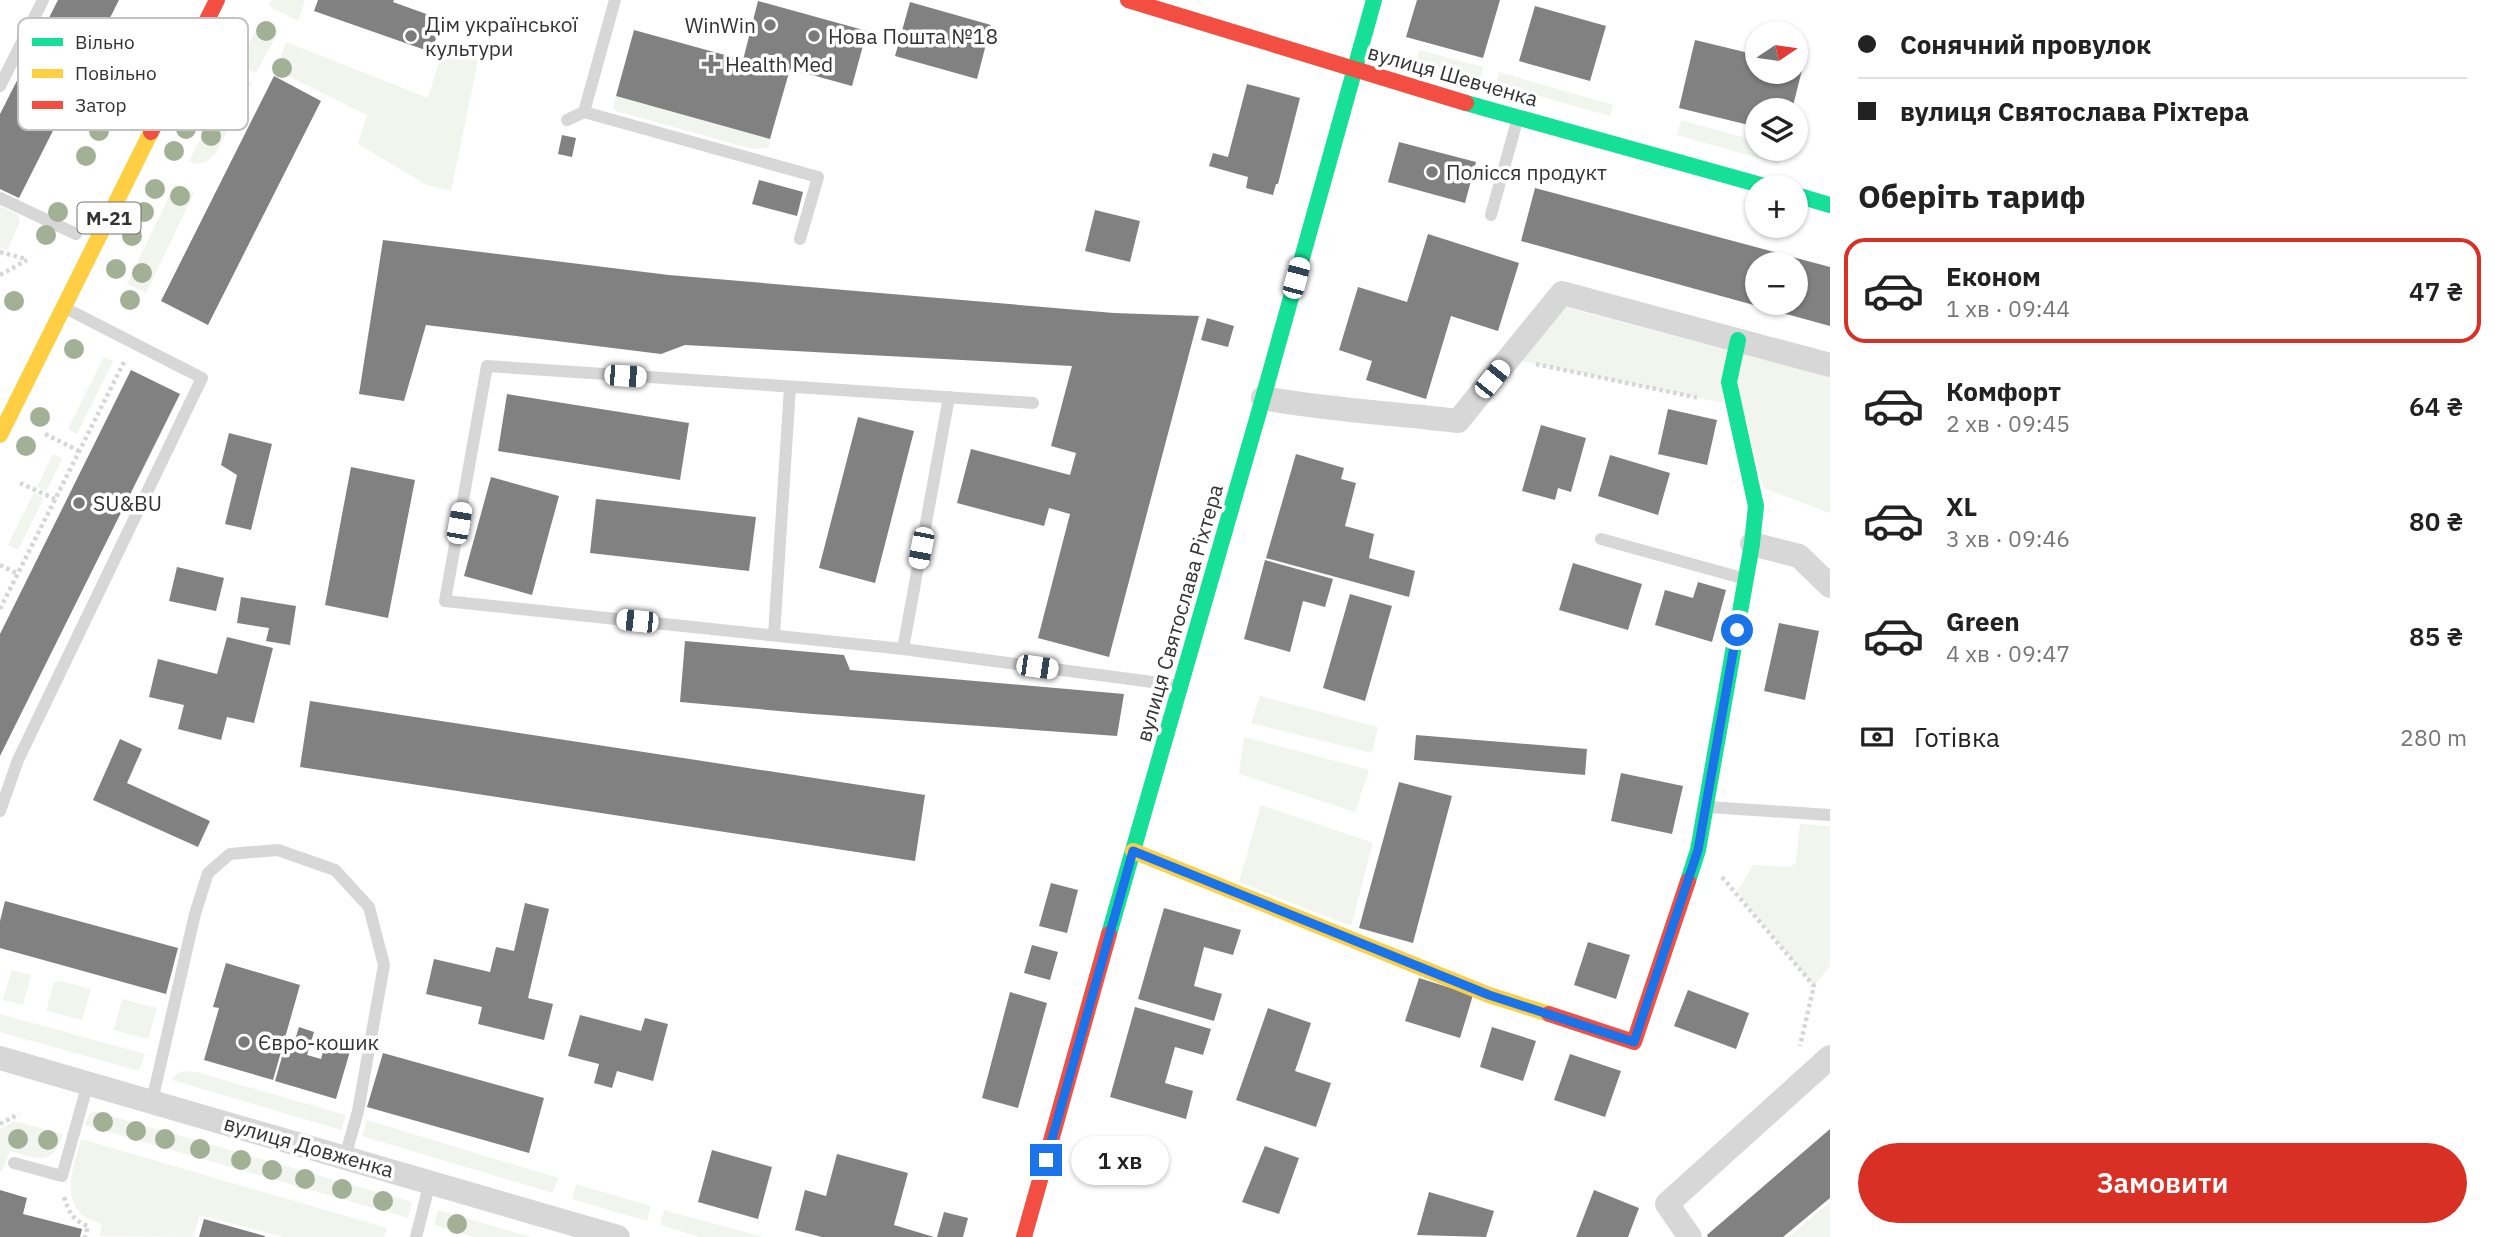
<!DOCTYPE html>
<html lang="uk">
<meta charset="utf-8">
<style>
:root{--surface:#fff;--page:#f2f2f2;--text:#222;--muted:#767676;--line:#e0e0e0;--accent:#d93025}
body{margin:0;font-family:"IBM Plex Sans",sans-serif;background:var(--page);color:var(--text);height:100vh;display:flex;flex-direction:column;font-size:26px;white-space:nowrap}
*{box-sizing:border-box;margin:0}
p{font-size:23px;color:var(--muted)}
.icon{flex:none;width:38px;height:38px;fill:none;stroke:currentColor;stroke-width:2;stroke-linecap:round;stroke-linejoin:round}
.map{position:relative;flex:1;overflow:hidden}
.drawer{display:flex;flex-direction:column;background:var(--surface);width:665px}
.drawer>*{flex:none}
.banner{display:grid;align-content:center;height:154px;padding:0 28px;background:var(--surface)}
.needle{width:46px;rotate:77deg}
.tools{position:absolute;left:1745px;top:21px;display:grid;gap:14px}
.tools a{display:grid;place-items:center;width:63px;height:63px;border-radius:50%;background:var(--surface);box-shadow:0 2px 5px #0004;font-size:35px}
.end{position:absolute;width:32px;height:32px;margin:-16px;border:9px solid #1a73e8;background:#fff;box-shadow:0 0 0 4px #fff}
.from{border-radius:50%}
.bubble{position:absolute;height:49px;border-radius:24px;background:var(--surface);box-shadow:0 2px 5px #0004;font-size:23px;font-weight:600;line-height:49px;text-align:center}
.car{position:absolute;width:21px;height:42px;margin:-21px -10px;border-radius:9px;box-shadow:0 0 5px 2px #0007;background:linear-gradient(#fff 24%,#345 0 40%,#fff 0 76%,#345 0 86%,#fff 0)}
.banner b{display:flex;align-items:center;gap:24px;height:66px;font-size:26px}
.banner b+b{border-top:2px solid var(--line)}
.banner i{width:18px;height:18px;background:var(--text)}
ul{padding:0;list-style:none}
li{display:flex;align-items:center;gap:21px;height:105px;margin:0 14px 10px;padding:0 14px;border:4px solid transparent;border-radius:21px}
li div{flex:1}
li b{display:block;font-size:26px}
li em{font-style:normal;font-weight:600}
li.selected{border-color:var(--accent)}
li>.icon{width:63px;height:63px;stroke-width:1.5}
h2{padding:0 28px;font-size:32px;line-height:84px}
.pay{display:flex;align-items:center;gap:18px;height:77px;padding:0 28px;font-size:26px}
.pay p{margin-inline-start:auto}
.action{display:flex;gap:14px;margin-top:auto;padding:14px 28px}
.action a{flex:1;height:80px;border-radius:42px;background:var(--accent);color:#fff;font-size:28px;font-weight:600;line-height:80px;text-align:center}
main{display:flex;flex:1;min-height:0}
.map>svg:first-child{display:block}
.green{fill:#f1f5ed}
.building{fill:#818181;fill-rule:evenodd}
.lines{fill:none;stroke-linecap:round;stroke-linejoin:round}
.path{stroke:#d6d6d6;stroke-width:4.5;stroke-dasharray:3.5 3.5;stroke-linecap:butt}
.lane{stroke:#d7d7d7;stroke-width:12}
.street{stroke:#d7d7d7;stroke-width:24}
.fast{stroke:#16e098;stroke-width:16}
.slow{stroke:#ffcf43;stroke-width:16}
.jam{stroke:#f24e42;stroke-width:16}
.tree{fill:#a2b095}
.route{stroke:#1a73e8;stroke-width:9}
.poi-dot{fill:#7a7a7a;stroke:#fff;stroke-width:2.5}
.labels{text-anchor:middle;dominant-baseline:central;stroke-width:7;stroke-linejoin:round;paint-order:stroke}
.shield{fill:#fff;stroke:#707070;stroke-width:2}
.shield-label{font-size:19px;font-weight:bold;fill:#333}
.poi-label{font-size:21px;fill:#333;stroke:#fff;text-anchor:start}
.street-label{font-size:21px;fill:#333;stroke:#fff}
.key{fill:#fff;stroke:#c2c2c2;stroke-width:2}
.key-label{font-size:19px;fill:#333}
</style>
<main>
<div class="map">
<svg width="1830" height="1237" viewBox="0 0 1830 1237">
<rect width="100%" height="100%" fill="#fff"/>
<path class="green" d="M272,0H305L298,21L269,6Z
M260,23L278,32L256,73L238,64Z
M286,42L428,98L440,59L480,51L451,191L427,185L358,144L367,115L276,70Z
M1419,50L1483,67L1480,80L1416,61Z
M1499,72L1613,105L1610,116L1496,84Z
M234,73L252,82L216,153C207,162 201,167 189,161Z
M616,96L770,139L769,148L752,149L613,110Z
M1681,120L1757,141V149H1783L1779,164L1677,135Z
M175,184L194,193L146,293L127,284Z
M0,206L18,215L20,222L7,250L0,248Z
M1561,306L1727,350L1723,403L1516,360Z
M1743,352L1830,375V513L1763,488L1737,385Z
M104,357L113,361L77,434L68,429Z
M53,454L62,459L46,491L37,487Z
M34,493L44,498L18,550L8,545Z
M1260,696L1378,727L1372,753L1251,723Z
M1244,737L1369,770L1355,812L1239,774Z
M1261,805L1373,843L1351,926L1239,882Z
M1800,824L1830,826V966L1814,986L1737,892L1753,865L1789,867L1796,863Z
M12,970L31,975L23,1005L3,1000Z
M60,981L91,989L82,1020L46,1011L54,982Z
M122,999L157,1008L148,1039L114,1030Z
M0,1014L145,1054L139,1071L0,1032Z
M185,1071L196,1072L346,1115L341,1130L172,1080L178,1073Z
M93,1111L412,1202L408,1218L85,1125L88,1117Z
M367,1120L558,1178L553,1193L362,1136Z
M14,1121L63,1134C52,1168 37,1158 10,1151L2,1171H0V1129Z
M81,1139L387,1228L384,1237H283L200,1215L193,1237L99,1236L102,1224C96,1221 86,1220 82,1215C61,1194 75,1163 81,1139Z
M576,1184L651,1206L647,1221L572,1199Z
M1830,1202V1237H1789Z
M438,1210L531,1237H474L434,1225Z
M664,1210L763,1237H700L660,1225Z"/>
<path class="building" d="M58,0H119L19,198L0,189V114Z
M318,0H394L393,2L443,20L431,52L314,11Z
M1417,0H1500L1483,58L1406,37Z
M758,1L867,31L852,86L790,69L770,139L616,96L634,30L743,60Z
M910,2L991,25L977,79L895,56Z
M1535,6L1606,26L1590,81L1519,61Z
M1695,40L1757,55V72H1796V64L1803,66L1792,110H1757V127L1679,108Z
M274,76L321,101L208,325L161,301Z
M1247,84L1300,98L1278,184H1276L1273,195L1246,188L1248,177L1209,166L1213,153L1228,157Z
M562,135L576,138L572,157L558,154Z
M1399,142L1476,162L1465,203L1388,182Z
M759,180L803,192L797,216L752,204Z
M1535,188L1830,267V326L1521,241ZM1757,264H1796V303H1757Z
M1095,210L1140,221L1130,262L1085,251Z
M1428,234L1519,263L1498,331L1451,316L1426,399L1366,380L1372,361L1339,350L1358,287L1407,302Z
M383,240L669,275L1114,313L1199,316L1109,657L1038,638L1070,514L1049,508L1044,526L957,503L971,449L1070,475L1076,453L1051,446L1072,366L685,345L661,354L426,325L404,401L359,394Z
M1207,318L1234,326L1228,347L1201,340Z
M131,370L180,394L0,756V634Z
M507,394L689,423L680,480L498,451Z
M1668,409L1717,420L1707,465L1658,454Z
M858,417L914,431L875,583L819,568Z
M1541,425L1586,438L1571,492L1558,488L1555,500L1522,491Z
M229,433L272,444L251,530L225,524L237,475L221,465Z
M1296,454L1344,468L1341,479L1356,483L1345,526L1374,534L1369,558L1415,571L1409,597L1266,558Z
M1610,455L1670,473L1658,515L1598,496Z
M351,467L415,480L388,618L325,605Z
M491,477L559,496L532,595L464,576Z
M596,499L756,517L749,571L590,553Z
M1265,560L1333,579L1325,607L1303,601L1290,652L1244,639Z
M1573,563L1642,584L1628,630L1559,610Z
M177,567L224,578L216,611L169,601Z
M1698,582L1726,590L1712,642L1655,625L1665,590L1693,598Z
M1350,594L1392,606L1365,701L1323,688Z
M241,597L296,606L290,645L266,641L269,628L237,623Z
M1779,623L1819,631L1805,700L1764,691Z
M227,637L273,648L254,723L227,717L221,740L178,729L184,705L149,697L158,659L217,674Z
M685,641L844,655L850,670L1124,694L1117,736L813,714L680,702Z
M310,701L925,795L915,861L300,767Z
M1416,735L1587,749L1585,775L1414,760Z
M120,739L142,749L127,783L210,821L198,847L93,800Z
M1621,773L1683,786L1672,834L1611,821Z
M1399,782L1452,796L1413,943L1359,928Z
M1051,883L1078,890L1067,933L1039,926Z
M5,901L178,948L166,994L0,948V921Z
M525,903L549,909L528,998L553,1004L544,1040L478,1024L482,1007L426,994L434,959L490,972L496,947L514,951Z
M1164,908L1241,930L1233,955L1204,947L1194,986L1222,994L1214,1021L1138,999Z
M1588,942L1630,955L1616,999L1574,985Z
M1032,945L1058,952L1050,980L1024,973Z
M226,963L300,985L273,1080L204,1060L219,1008L213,1007Z
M1419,978L1473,995L1460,1038L1405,1021Z
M1688,990L1749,1013L1736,1049L1674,1026Z
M1010,992L1047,1003L1018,1108L982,1098Z
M1135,1007L1211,1029L1203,1055L1175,1047L1165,1083L1193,1091L1186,1119L1110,1097Z
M1268,1008L1311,1023L1295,1071L1331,1083L1316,1127L1236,1100Z
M580,1015L641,1031L645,1018L668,1024L653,1081L617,1071L612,1088L594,1083L599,1064L568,1056Z
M299,1027L314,1032L307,1055L321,1059L326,1041L351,1048L336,1099L275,1081L286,1043L293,1046Z
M1492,1027L1536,1041L1523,1081L1480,1067Z
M383,1053L544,1098L529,1153L367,1107Z
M1570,1054L1621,1071L1605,1117L1554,1100Z
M1830,1129V1198L1783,1237H1708L1707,1235Z
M1265,1146L1299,1158L1279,1214L1242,1202Z
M712,1150L772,1167L758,1219L698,1202Z
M837,1154L908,1173L894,1225L934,1237H822L795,1230L805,1190L826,1196Z
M0,1190L27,1198L23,1214L82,1229L80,1237H0Z
M1594,1190L1639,1208L1628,1237H1576Z
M1429,1192L1494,1211L1486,1237L1417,1235Z
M944,1212L968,1218L963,1237H937Z
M204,1219L265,1236V1237H199Z"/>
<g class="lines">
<path class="path" d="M0,252L26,259
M0,275L27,260
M1536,364L1699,398
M45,434L79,451
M20,483L55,499
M0,565L18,574
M0,609L124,362
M1722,877L1814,986L1800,1046
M0,1124L19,1114
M64,1197C69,1212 72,1220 88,1226L85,1237"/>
<path class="lane" d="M615,0L584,112L818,177L800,239
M0,86L43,0
M567,120L584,112
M0,198L76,234
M1491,215L1517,121
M1033,403L487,366L445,601L903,649L1175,685
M1601,539L1742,578
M774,635L790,387
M903,649L949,397
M1708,807L1830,815
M0,811L18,760L202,378L67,309
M152,1101L195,914L208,873L230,854L278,850L335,870L369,907L384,965L358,1111L345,1157
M14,1163L62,1176L88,1083
M416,1237L430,1182"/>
<path class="street" d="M1263,398C1327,410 1393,413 1458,421L1562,293L1830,365
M1752,544L1799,556L1830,586
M0,1058L618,1237
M1690,1237L1667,1204L1830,1057"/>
<path class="fast" d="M1466,103L1768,187
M1796,195L1830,205
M1688,881L1698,850L1752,544L1756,506L1729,382L1738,340
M1109,934L1263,398L1374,0"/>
<path class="slow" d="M0,435L151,132
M1133,851L1489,995L1549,1014"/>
<path class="jam" d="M1128,0L1466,103
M151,132L217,0
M1549,1014L1634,1042L1688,881
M1024,1237L1109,934"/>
</g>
<g class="tree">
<circle cx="266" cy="31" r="10"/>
<circle cx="282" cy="68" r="10"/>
<circle cx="186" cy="129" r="10"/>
<circle cx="99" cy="131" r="10"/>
<circle cx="211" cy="136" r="10"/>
<circle cx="174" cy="151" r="10"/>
<circle cx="86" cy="156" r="10"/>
<circle cx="155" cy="189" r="10"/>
<circle cx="180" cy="196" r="10"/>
<circle cx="58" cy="212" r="10"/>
<circle cx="144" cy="212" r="10"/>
<circle cx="46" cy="235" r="10"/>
<circle cx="132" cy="236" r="10"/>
<circle cx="116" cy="269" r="10"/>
<circle cx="142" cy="273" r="10"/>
<circle cx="130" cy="300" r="10"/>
<circle cx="14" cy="301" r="10"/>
<circle cx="74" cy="349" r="10"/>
<circle cx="40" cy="417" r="10"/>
<circle cx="26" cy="446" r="10"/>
<circle cx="103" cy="1122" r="10"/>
<circle cx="136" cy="1131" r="10"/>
<circle cx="18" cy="1139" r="10"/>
<circle cx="165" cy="1139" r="10"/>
<circle cx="48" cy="1140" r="10"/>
<circle cx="200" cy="1149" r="10"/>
<circle cx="241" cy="1160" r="10"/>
<circle cx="272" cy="1170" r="10"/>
<circle cx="305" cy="1179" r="10"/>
<circle cx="342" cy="1189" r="10"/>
<circle cx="383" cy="1201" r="10"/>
<circle cx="457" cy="1224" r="10"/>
</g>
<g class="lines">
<path class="route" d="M1046,1160L1133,851L1489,995L1634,1042L1698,850L1737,630"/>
</g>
<g class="poi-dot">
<circle cx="770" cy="25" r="7"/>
<circle cx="411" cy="36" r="7"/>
<circle cx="814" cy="36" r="7"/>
<path d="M707.5 53.5h7v7h7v7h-7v7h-7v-7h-7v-7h7z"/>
<circle cx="1432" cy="172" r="7"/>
<circle cx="79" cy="503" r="7"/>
<circle cx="244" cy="1042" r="7"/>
</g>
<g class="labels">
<rect class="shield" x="77.5" y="202.5" width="63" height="31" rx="5"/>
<g class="shield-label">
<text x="109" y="218">М-21</text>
</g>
<g class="poi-label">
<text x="425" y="24">Дім української<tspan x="425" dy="24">культури</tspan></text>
<text x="756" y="25" text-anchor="end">WinWin</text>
<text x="828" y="36">Нова Пошта №18</text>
<text x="725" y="64">Health Med</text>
<text x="1446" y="172">Полісся продукт</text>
<text x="93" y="503">SU&amp;BU</text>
<text x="258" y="1042">Євро-кошик</text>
</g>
<g class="street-label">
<text transform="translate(1453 75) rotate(16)">вулиця Шевченка</text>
<text transform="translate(1179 613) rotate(-74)">вулиця Святослава Ріхтера</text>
<text transform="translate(309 1146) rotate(16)">вулиця Довженка</text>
</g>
</g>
<rect x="18" y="18" width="230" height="112" rx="10" class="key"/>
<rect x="32" y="38" width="31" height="8" fill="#16e098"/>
<rect x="32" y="69" width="31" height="9" fill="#ffcf43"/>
<rect x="32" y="101" width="31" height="8" fill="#f24e42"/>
<g class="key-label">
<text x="75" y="49">Вільно</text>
<text x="75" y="80">Повільно</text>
<text x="75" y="112">Затор</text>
</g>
</svg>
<div class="tools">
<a><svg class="needle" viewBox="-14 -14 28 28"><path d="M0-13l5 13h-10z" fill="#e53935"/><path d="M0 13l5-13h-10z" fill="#767676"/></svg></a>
<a><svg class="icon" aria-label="layers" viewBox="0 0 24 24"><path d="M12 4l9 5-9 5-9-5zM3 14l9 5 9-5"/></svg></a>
<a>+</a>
<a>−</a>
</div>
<i class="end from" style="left:1737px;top:630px"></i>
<i class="end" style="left:1046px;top:1160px"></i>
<div class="bubble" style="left:1071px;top:1136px;width:98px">1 хв</div>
<i class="car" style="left:1296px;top:278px;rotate:15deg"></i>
<i class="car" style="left:625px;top:376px;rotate:94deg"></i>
<i class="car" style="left:1492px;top:379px;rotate:39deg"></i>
<i class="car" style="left:459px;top:523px;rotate:10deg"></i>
<i class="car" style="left:921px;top:548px;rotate:191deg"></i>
<i class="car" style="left:637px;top:621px;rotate:276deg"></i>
<i class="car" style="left:1037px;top:667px;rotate:98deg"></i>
</div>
<section class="drawer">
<div class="banner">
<b><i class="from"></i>Сонячний провулок</b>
<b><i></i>вулиця Святослава Ріхтера</b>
</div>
<h2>Оберіть тариф</h2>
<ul>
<li class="selected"><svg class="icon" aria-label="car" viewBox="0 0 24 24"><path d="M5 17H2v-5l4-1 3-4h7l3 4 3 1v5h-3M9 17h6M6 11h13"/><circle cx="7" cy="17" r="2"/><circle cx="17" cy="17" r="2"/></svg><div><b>Економ</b><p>1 хв · 09:44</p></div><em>47 ₴</em></li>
<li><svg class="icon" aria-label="car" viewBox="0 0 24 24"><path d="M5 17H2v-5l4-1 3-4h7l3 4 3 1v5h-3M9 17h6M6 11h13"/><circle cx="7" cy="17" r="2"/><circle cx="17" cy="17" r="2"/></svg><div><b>Комфорт</b><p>2 хв · 09:45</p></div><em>64 ₴</em></li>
<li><svg class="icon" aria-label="car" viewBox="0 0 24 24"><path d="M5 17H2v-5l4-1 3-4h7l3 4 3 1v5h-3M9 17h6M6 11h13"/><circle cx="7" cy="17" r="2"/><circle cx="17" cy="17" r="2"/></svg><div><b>XL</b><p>3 хв · 09:46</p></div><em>80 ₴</em></li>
<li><svg class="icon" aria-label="car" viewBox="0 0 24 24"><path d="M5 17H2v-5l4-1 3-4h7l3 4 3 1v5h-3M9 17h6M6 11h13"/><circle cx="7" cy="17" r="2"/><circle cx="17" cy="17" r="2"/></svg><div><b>Green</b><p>4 хв · 09:47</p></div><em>85 ₴</em></li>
</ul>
<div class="pay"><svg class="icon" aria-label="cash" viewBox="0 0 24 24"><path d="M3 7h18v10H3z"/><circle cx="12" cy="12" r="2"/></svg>Готівка<p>280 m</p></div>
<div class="action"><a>Замовити</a></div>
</section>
</main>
